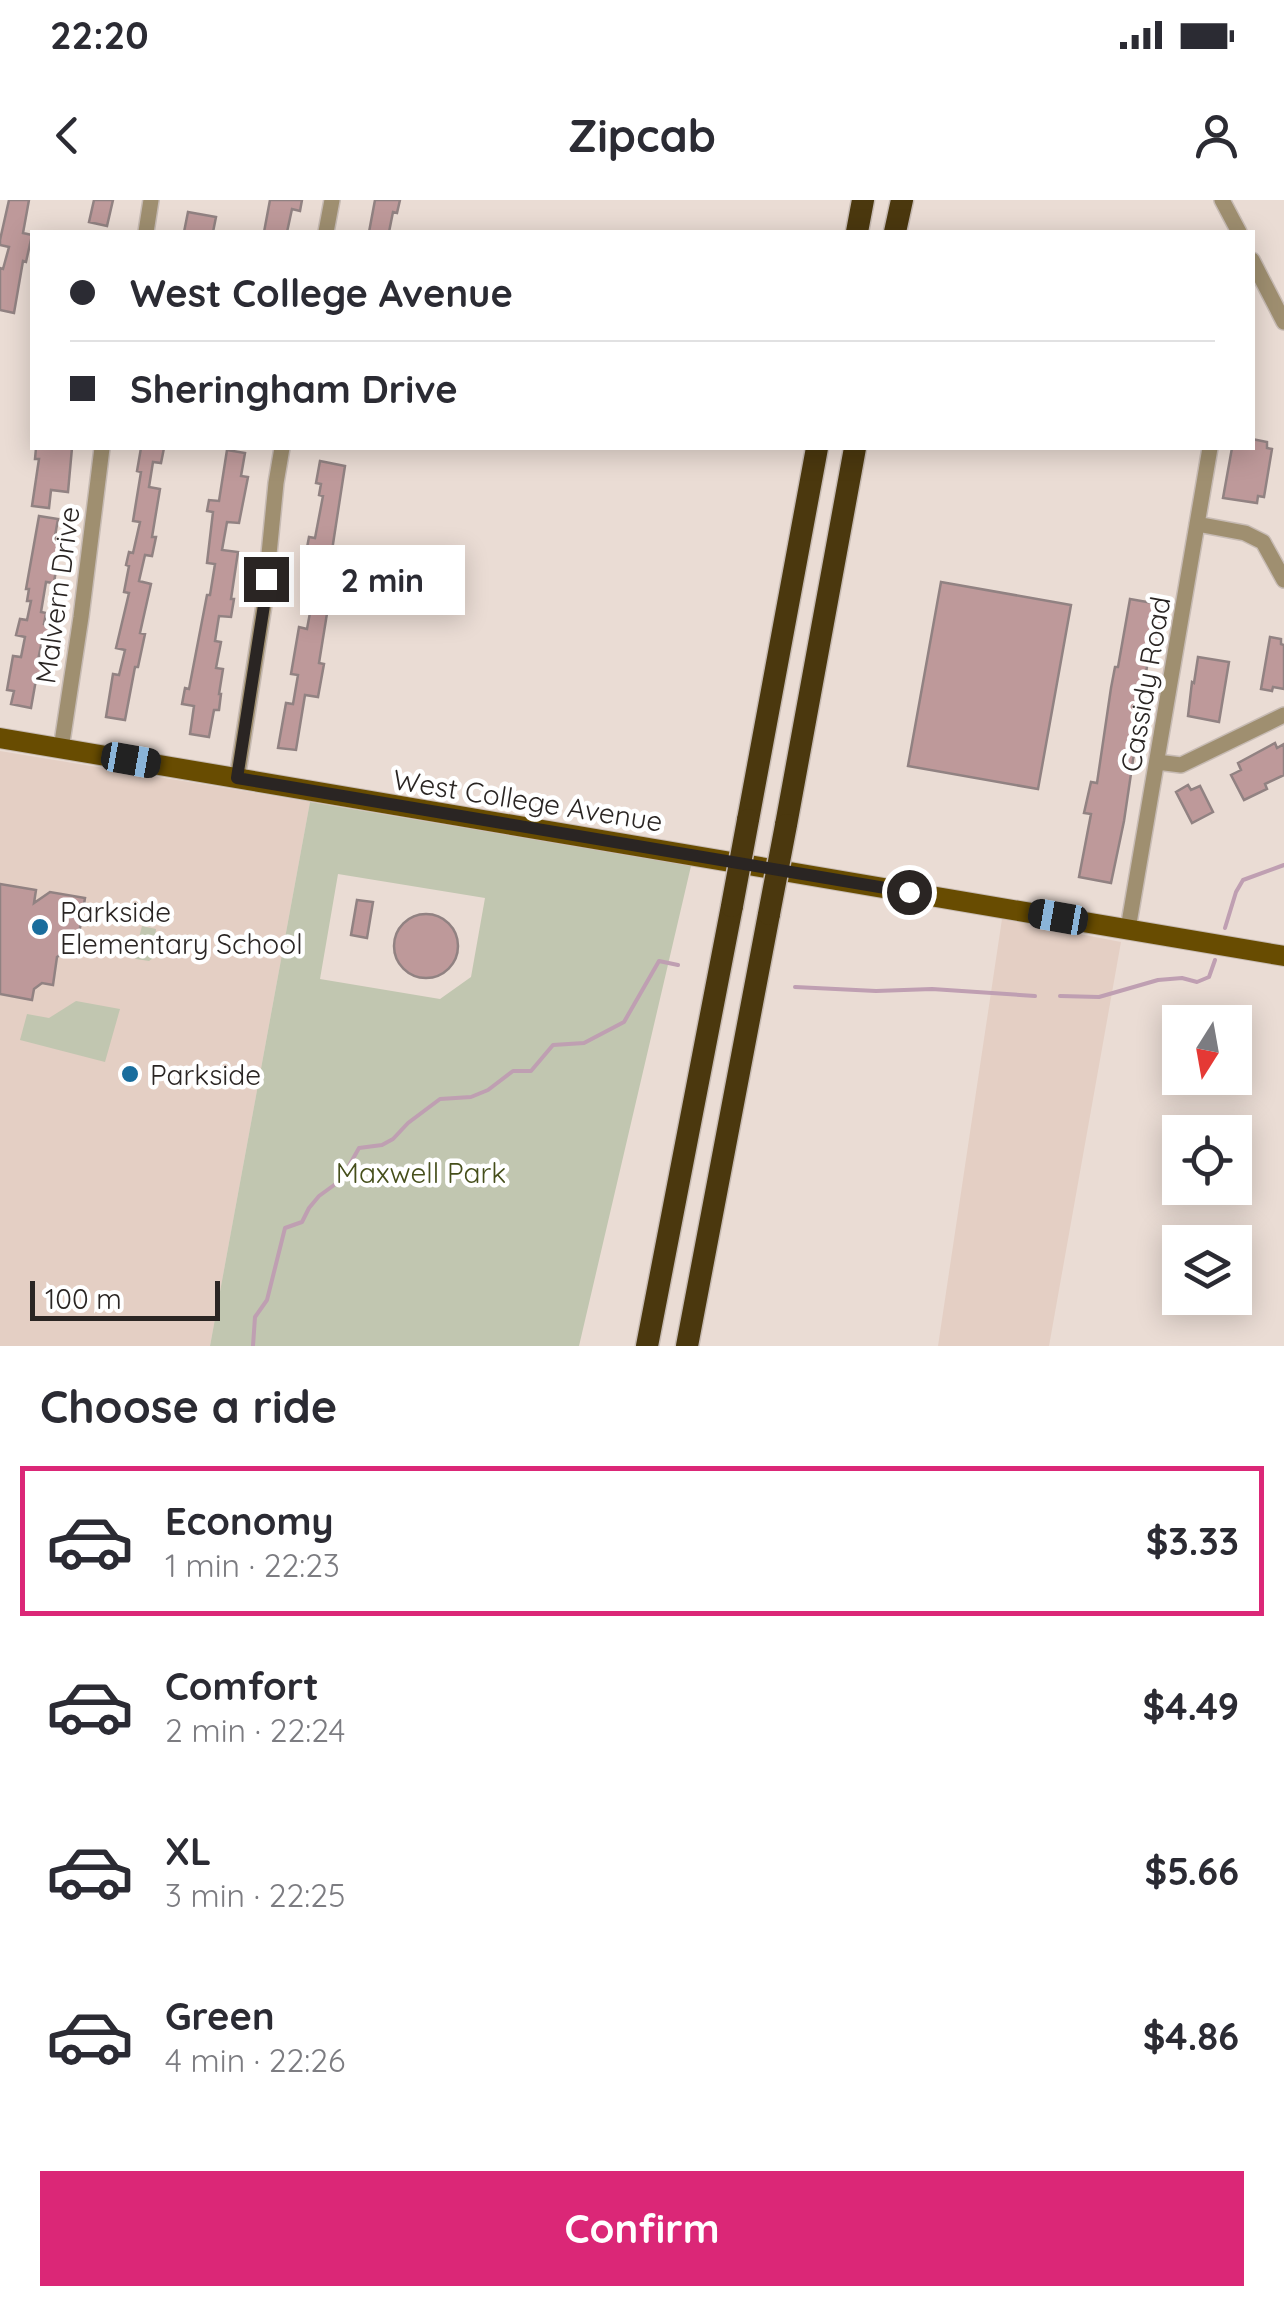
<!DOCTYPE html>
<meta charset="utf-8">
<style>
:root{--surface:#fff;--page:#f7f7f7;--text:#2b2b33;--muted:#7c7c81;--line:#e1e1e2;--accent:#db2777}
body{margin:0;font-family:Quicksand,sans-serif;background:var(--page);color:var(--text);height:100vh;display:flex;flex-direction:column;font-size:38px;white-space:nowrap}
*{box-sizing:border-box;margin:0}
p{font-size:32px;color:var(--muted)}
.icon{flex:none;width:55px;height:55px;fill:none;stroke:currentColor;stroke-width:2;stroke-linecap:round;stroke-linejoin:round}
.map{position:relative;height:1146px;overflow:hidden}
.sheet{display:flex;flex-direction:column;background:var(--surface);flex:1}
.sheet>*{flex:none}
.guide{position:absolute;left:30px;top:30px;width:1225px;height:220px;border-radius:0px;box-shadow:0 5px 25px #0003;display:grid;align-content:center;height:220px;padding:0 40px;background:var(--surface)}
.needle{width:65px;rotate:191deg}
.buttons{position:absolute;left:1162px;top:805px;display:grid;gap:20px}
.buttons a{display:grid;place-items:center;width:90px;height:90px;border-radius:0px;background:var(--surface);box-shadow:0 5px 25px #0003;font-size:50px}
.scale{position:absolute;left:30px;bottom:25px;width:190px;box-sizing:border-box;padding-left:10px;border:5px solid #2a2523;border-top:0;font-size:28px;line-height:35px;white-space:nowrap;color:#2a2523;-webkit-text-stroke:8px #fff;paint-order:stroke}
.end{position:absolute;width:45px;height:45px;margin:-22px;border:12px solid #2a2523;background:#fff;box-shadow:0 0 0 5px #fff}
.from{border-radius:50%}
.bubble{position:absolute;height:70px;border-radius:0px;background:var(--surface);box-shadow:0 5px 25px #0003;font-size:32px;font-weight:800;line-height:70px;text-align:center}
.car{position:absolute;width:30px;height:60px;margin:-30px -15px;border-radius:12px;box-shadow:0 0 8px 2px #0007;background:linear-gradient(#222 24%,#8ab4d8 0 40%,#222 0 76%,#8ab4d8 0 86%,#222 0)}
.guide b{display:flex;align-items:center;gap:35px;height:95px;font-size:38px}
.guide b+b{border-top:2px solid var(--line)}
.guide i{width:25px;height:25px;background:var(--text)}
ul{padding:0;list-style:none}
li{display:flex;align-items:center;gap:30px;height:150px;margin:0 20px 15px;padding:0 20px;border:5px solid transparent;border-radius:0px}
li div{flex:1}
li b{display:block;font-size:38px}
li em{font-style:normal;font-weight:800}
li.active{border-color:var(--accent)}
li>.icon{width:90px;height:90px;stroke-width:1.5}
h2{padding:0 40px;font-size:45px;line-height:120px}
.action{display:flex;gap:20px;margin-top:auto;padding:20px 40px}
.action a{flex:1;height:115px;border-radius:0px;background:var(--accent);color:#fff;font-size:40px;font-weight:800;line-height:115px;text-align:center}
.status{display:flex;justify-content:space-between;align-items:center;height:70px;padding:0 50px;background:var(--surface);direction:ltr}
.status svg{height:28px;fill:currentColor}
header{display:flex;justify-content:space-between;align-items:center;height:130px;padding:0 40px;background:var(--surface);font-size:45px;font-weight:800}
.map>svg:first-child{display:block}
.built{fill:#e4cfc4}
.green{fill:#c1c6b0;fill-rule:evenodd}
.lines{fill:none;stroke-linecap:round;stroke-linejoin:round}
.stream{stroke:#bf9fb2;stroke-width:4}
.building{fill:#be999a;stroke:#918282;stroke-width:2.5}
.minor-casing{stroke:#c7bbb4;stroke-width:18}
.major-casing{stroke:#c7bbb4;stroke-width:22}
.highway-casing{stroke:#c7bbb4;stroke-width:25}
.minor{stroke:#9f8f70;stroke-width:15}
.major{stroke:#684c01;stroke-width:20}
.highway{stroke:#4b380e;stroke-width:22}
.highway-bridge-casing{stroke:#c7bbb4;stroke-width:25;stroke-linecap:butt}
.highway-bridge{stroke:#4b380e;stroke-width:22}
.route{stroke:#2a2523;stroke-width:12}
.poi-dot{fill:#196d9d;stroke:#fff;stroke-width:4}
.labels{text-anchor:middle;dominant-baseline:central;stroke-width:9;stroke-linejoin:round;paint-order:stroke}
.street-label{font-size:28px;fill:#2a2523;stroke:#fff}
.poi-label{font-size:28px;fill:#2a2523;stroke:#fff;text-anchor:start}
.park-label{font-size:28px;fill:#464f1b;stroke:#fff}
</style>
<div class="status"><b>22:20</b><svg viewBox="0 0 49 12"><path d="M0 12V9h3v3zM5 12V6h3v6zM10 12V3h3v9zM15 12V0h3v12zM26 1h20v11H26zM47 4h2v5h-2z"/></svg></div>
<header><svg class="icon" aria-label="back" viewBox="0 0 24 24"><path d="M15 5l-7 7 7 7"/></svg>Zipcab<svg class="icon" aria-label="person" viewBox="0 0 24 24"><circle cx="12" cy="8" r="4"/><path d="M4 21q1-7 8-7t8 7"/></svg></header>
<div class="map">
<svg width="1284" height="1146" viewBox="0 0 1284 1146">
<rect width="100%" height="100%" fill="#eadcd4"/>
<path class="built" d="M0,551L310,602L210,1146H0Z
M1002,719L1121,742L1049,1146H938Z"/>
<path class="green" d="M310,602L691,666L579,1146H210ZM338,674L485,698L471,777L440,799L320,779Z
M142,726L156,729L153,758L149,761L136,759L134,757Z
M76,801L120,809L105,862L20,840L27,814L49,818Z"/>
<g class="lines">
<path class="stream" d="M1225,728L1236,692L1243,680L1284,665
M795,787L876,791L932,789L1035,796
M1060,796L1099,797L1158,780L1182,778L1197,782L1209,777L1215,760
M253,1146L255,1117L267,1100L285,1028L302,1022L309,1008L319,996L341,980L359,948L382,945L393,939L408,923L440,899L471,897L488,890L513,871H531L553,845L584,843L624,822L659,761L678,765"/>
</g>
<path class="building" d="M9,0H29L23,33L32,35L26,62L23,61L14,113L0,110V68L3,69L9,47L0,45V40Z
M94,0H113L107,26L89,22Z
M270,0H302L300,11L292,9L287,32H264Z
M375,0H400L397,13L393,12L389,32H369Z
M188,12L216,17L213,32H184Z
M1252,239L1267,242V248L1272,249L1264,297L1258,296L1257,303L1223,298L1232,248H1252Z
M36,248H72L68,292L51,290L49,308L32,306L39,259H35Z
M141,248H164L161,263L153,262L149,287L160,289L152,337H156L152,356L145,355L139,381L151,384L140,433L145,434L138,467H135L125,520L106,517L113,474L119,475L125,450L116,448L129,393L124,392L129,366L126,365L129,352L133,353L140,322L133,321L141,272L137,271Z
M227,250L245,253L241,276L248,277L239,323L227,322L222,350L238,352L231,399H234L231,417L219,416L215,441L221,442L216,468L223,469L219,494H221L219,510H214L209,537L190,534L194,506L182,504L185,488L189,489L207,395H210L215,364L207,363L213,312L207,311L209,300L219,301Z
M320,261L345,266L331,357L306,353L309,337L315,338L323,296L319,295L321,284L316,283Z
M39,316L58,319L54,342L60,343L54,383L46,382L41,412L46,413L44,424L51,425L48,442L42,441L38,460L44,461L41,475L37,474L31,508L11,504L14,491L7,490L13,456L21,457L25,437L16,435L20,419L27,420L31,401H27L29,389H26Z
M322,364L339,367L333,401H329L319,463L324,464L318,497L305,495L296,550L278,548L286,503L293,504L298,475L291,474L299,427L307,429L312,402L302,401L305,380L319,383Z
M941,382L1071,405L1038,589L908,566Z
M1130,399L1164,405L1155,457L1150,456L1147,466L1142,506H1140L1134,540H1136L1124,621L1111,683L1079,677L1091,614L1084,613L1091,582L1097,583L1111,488L1115,467H1118Z
M1270,437L1281,439V444L1284,445V489L1273,487L1272,491L1261,489Z
M1198,457L1229,462L1219,522L1188,516L1192,482L1194,483Z
M1275,543L1277,548L1284,544V575L1265,584L1267,589L1244,600L1231,575L1241,570L1238,563Z
M1188,585L1191,590L1200,586L1213,612L1192,623L1176,592Z
M0,684L36,690L34,703L50,692L85,698L76,752L66,751L57,757L53,785L42,783L34,789L32,800L0,794Z
M357,700L373,702L367,738L351,735Z
M394 746a32 32 0 1 1 64 0a32 32 0 1 1-64 0Z"/>
<g class="lines">
<g class="minor-casing">
<path id="minor" d="M1222,0L1239,32
M146,32L151,0
M326,32L332,0
M1252,60L1284,122
M1197,324L1245,333L1263,342L1284,380
M61,549L81,417L102,248
M1157,562L1181,565L1284,515
M237,579L264,405L276,283L282,248
M1128,729L1210,248"/>
</g>
<g class="major-casing">
<path id="major" d="M0,538L1284,756"/>
</g>
<g class="highway-casing">
<path id="highway" d="M857,32L863,0
M895,32L902,0
M748,620L817,248
M786,625L855,248
M647,1146L732,706
M687,1146L769,714"/>
</g>
<use href="#minor" class="minor"/>
<use href="#major" class="major"/>
<use href="#highway" class="highway"/>
<g class="highway-bridge-casing">
<path id="highway-bridge" d="M732,706L748,620
M769,714L786,625"/>
</g>
<use href="#highway-bridge" class="highway-bridge"/>
</g>
<g class="lines">
<path class="route" d="M266,379L264,405L237,578L909,692"/>
</g>
<g class="poi-dot">
<circle cx="40" cy="727" r="10"/>
<circle cx="130" cy="874" r="10"/>
</g>
<g class="labels">
<g class="street-label">
<text transform="translate(57 395) rotate(-82)">Malvern Drive</text>
<text transform="translate(1145 484) rotate(-80)">Cassidy Road</text>
<text transform="translate(528 600) rotate(9)">West College Avenue</text>
</g>
<g class="poi-label">
<text x="60" y="711">Parkside<tspan x="60" dy="32">Elementary School</tspan></text>
<text x="150" y="874">Parkside</text>
</g>
<g class="park-label">
<text x="421" y="972">Maxwell Park</text>
</g>
</g>
</svg>
<div class="buttons">
<a><svg class="needle" viewBox="-14 -14 28 28"><path d="M0-13l5 13h-10z" fill="#e53935"/><path d="M0 13l5-13h-10z" fill="#7c7c81"/></svg></a>
<a><svg class="icon" aria-label="locate" viewBox="0 0 24 24"><circle cx="12" cy="12" r="6"/><path d="M12 2v4M12 18v4M2 12h4M18 12h4"/></svg></a>
<a><svg class="icon" aria-label="layers" viewBox="0 0 24 24"><path d="M12 4l9 5-9 5-9-5zM3 14l9 5 9-5"/></svg></a>
</div>
<div class="scale">100 m</div>
<i class="end from" style="left:909px;top:692px"></i>
<i class="end" style="left:266px;top:379px"></i>
<div class="bubble" style="left:300px;top:345px;width:165px">2 min</div>
<i class="car" style="left:131px;top:560px;rotate:100deg"></i>
<i class="car" style="left:1058px;top:717px;rotate:280deg"></i>
<div class="guide">
<b><i class="from"></i>West College Avenue</b>
<b><i></i>Sheringham Drive</b>
</div>
</div>
<section class="sheet">
<h2>Choose a ride</h2>
<ul>
<li class="active"><svg class="icon" aria-label="car" viewBox="0 0 24 24"><path d="M5 17H2v-5l4-1 3-4h7l3 4 3 1v5h-3M9 17h6M6 11h13"/><circle cx="7" cy="17" r="2"/><circle cx="17" cy="17" r="2"/></svg><div><b>Economy</b><p>1 min · 22:23</p></div><em>$3.33</em></li>
<li><svg class="icon" aria-label="car" viewBox="0 0 24 24"><path d="M5 17H2v-5l4-1 3-4h7l3 4 3 1v5h-3M9 17h6M6 11h13"/><circle cx="7" cy="17" r="2"/><circle cx="17" cy="17" r="2"/></svg><div><b>Comfort</b><p>2 min · 22:24</p></div><em>$4.49</em></li>
<li><svg class="icon" aria-label="car" viewBox="0 0 24 24"><path d="M5 17H2v-5l4-1 3-4h7l3 4 3 1v5h-3M9 17h6M6 11h13"/><circle cx="7" cy="17" r="2"/><circle cx="17" cy="17" r="2"/></svg><div><b>XL</b><p>3 min · 22:25</p></div><em>$5.66</em></li>
<li><svg class="icon" aria-label="car" viewBox="0 0 24 24"><path d="M5 17H2v-5l4-1 3-4h7l3 4 3 1v5h-3M9 17h6M6 11h13"/><circle cx="7" cy="17" r="2"/><circle cx="17" cy="17" r="2"/></svg><div><b>Green</b><p>4 min · 22:26</p></div><em>$4.86</em></li>
</ul>
<div class="action"><a>Confirm</a></div>
</section>
